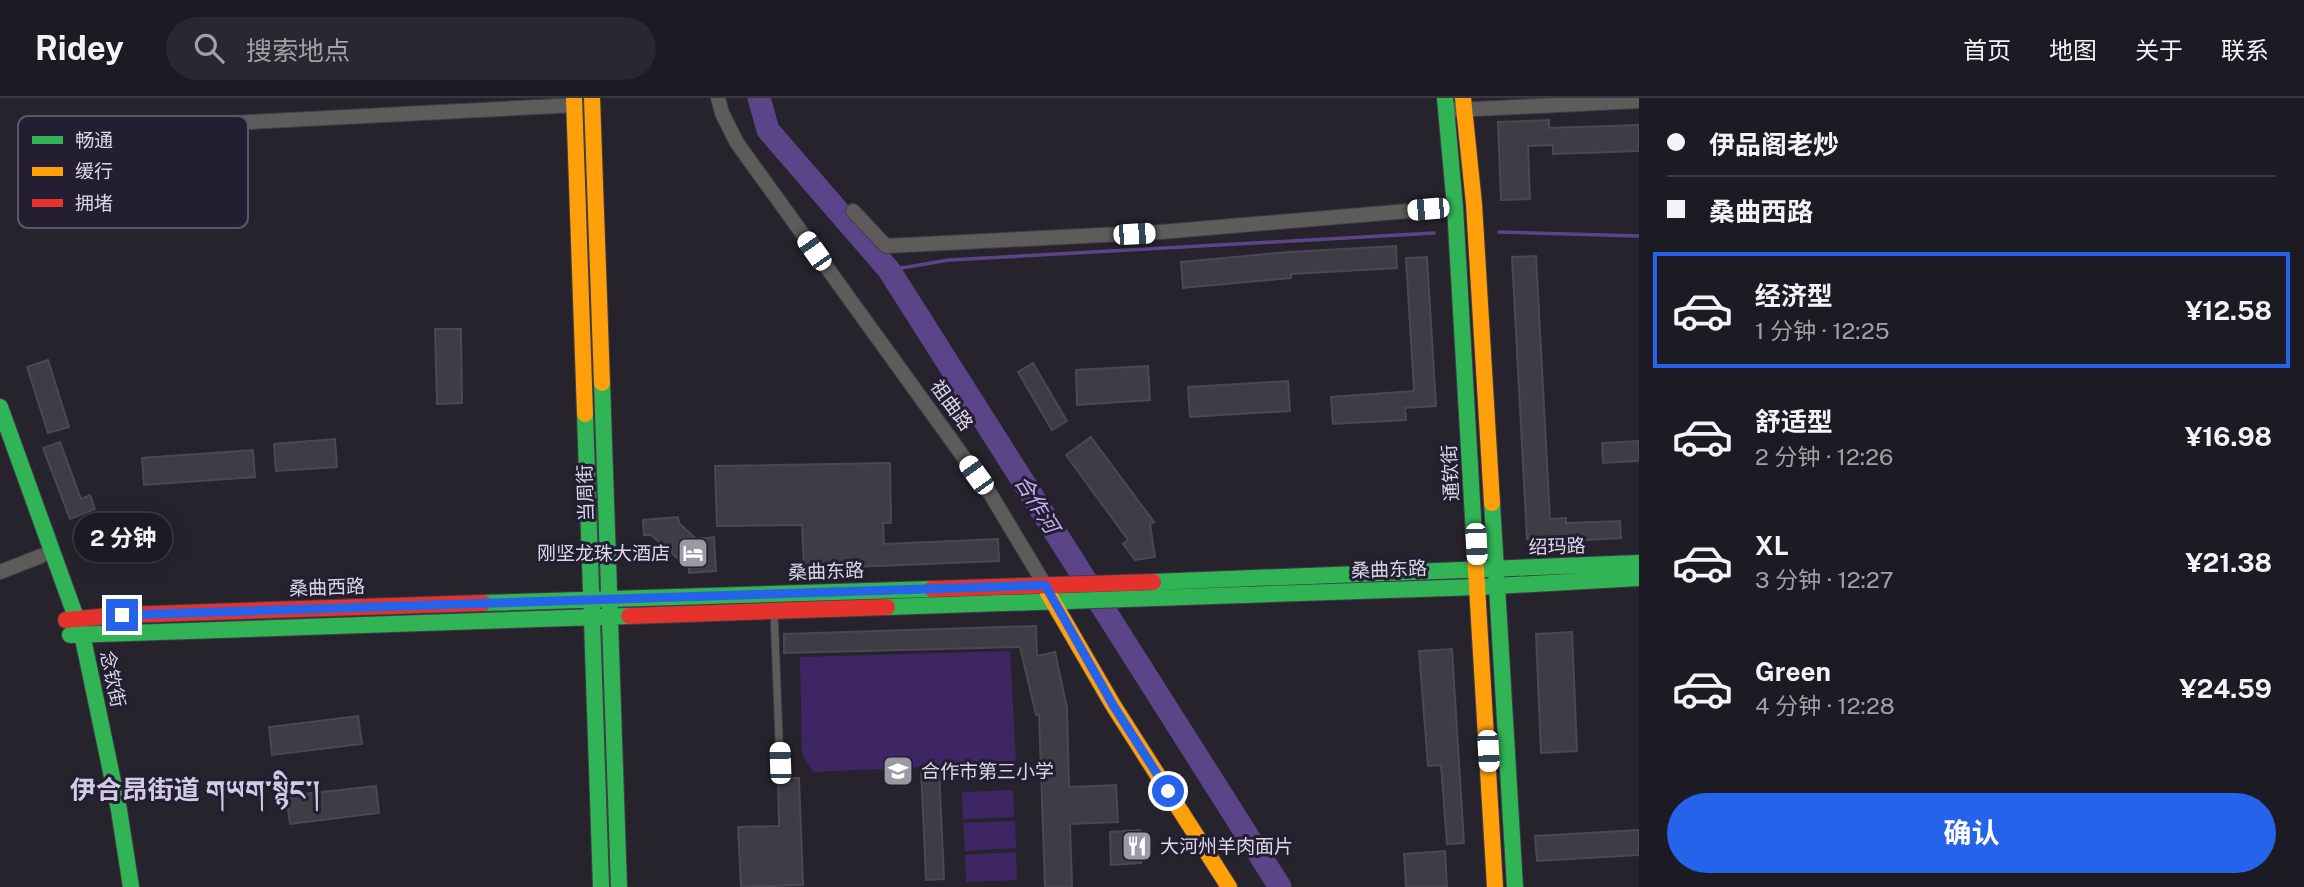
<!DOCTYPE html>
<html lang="zh">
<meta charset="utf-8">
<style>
:root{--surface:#1c1a22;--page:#29272f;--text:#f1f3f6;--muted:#a0a1a5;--line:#3a3840;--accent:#2563eb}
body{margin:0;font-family:"Public Sans","Noto Sans SC","Noto Serif Tibetan",sans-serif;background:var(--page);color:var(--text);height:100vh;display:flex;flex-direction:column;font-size:26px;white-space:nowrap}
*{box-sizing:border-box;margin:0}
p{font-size:23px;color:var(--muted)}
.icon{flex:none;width:38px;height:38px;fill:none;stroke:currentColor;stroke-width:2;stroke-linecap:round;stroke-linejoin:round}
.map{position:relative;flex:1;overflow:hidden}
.side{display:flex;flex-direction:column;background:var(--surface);width:665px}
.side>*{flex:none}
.hud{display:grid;align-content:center;height:154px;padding:0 28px;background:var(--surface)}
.end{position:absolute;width:32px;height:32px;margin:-16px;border:9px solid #2563eb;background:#fff;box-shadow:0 0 0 4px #fff}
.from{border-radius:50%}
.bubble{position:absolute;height:49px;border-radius:24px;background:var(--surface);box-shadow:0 4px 18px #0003,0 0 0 2px var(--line);font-size:23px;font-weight:700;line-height:49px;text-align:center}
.car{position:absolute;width:21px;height:42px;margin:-21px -10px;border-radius:9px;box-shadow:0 0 5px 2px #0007;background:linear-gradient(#fff 24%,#345 0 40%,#fff 0 76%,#345 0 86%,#fff 0)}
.hud b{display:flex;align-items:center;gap:24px;height:66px;font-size:26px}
.hud b+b{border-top:2px solid var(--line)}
.hud i{width:18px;height:18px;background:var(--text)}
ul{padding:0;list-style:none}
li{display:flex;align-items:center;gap:21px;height:116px;margin:0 14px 10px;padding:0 14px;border:4px solid transparent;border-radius:0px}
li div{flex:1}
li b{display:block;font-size:26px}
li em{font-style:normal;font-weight:700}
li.active{border-color:var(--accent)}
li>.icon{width:63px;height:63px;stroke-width:1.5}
.primary-button{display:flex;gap:14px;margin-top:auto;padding:14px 28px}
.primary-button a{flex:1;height:80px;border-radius:42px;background:var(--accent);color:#fff;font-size:28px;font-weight:700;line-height:80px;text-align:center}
header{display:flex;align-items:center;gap:42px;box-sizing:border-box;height:98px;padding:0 35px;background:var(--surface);border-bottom:2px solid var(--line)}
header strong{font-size:33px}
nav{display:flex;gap:38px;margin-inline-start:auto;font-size:24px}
.search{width:490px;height:63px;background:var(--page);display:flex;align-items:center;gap:18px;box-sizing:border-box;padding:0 24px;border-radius:38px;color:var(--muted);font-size:26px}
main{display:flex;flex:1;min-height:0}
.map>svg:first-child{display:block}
.green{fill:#3e2665}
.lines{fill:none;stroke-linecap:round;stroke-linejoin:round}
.stream{stroke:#5c4489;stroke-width:3.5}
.river{stroke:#5c4489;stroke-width:23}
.building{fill:#3e3c44;stroke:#4b4851;stroke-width:2}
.lane-casing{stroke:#403d46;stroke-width:9}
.street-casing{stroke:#403d46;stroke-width:16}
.fast-casing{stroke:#403d46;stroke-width:18}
.slow-casing{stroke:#403d46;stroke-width:18}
.jam-casing{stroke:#403d46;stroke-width:18}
.lane{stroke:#5d5c5a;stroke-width:7}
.street{stroke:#5d5c5a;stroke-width:14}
.fast{stroke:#30b455;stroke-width:16}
.slow{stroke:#ff9f0a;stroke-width:16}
.jam{stroke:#e5322d;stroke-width:16}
.route{stroke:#2563eb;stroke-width:9}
.labels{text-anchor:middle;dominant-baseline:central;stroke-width:6;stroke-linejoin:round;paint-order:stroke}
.street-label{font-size:19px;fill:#dcd8e6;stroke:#241e32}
.poi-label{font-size:19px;fill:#dcd8e6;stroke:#241e32;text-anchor:start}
.water-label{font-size:21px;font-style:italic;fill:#c5b2f1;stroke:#241e32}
.district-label{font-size:26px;font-weight:bold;fill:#d2cbe5;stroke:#241e32}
.key{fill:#241e32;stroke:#5b5668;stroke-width:2}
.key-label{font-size:19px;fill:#dcd8e6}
</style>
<header>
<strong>Ridey</strong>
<div class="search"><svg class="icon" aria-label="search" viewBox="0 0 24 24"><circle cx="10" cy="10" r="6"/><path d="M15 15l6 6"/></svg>搜索地点</div>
<nav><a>首页</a><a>地图</a><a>关于</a><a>联系</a></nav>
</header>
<main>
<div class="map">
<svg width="1639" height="789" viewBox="0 0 1639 789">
<rect width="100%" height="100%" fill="#26232d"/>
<path class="green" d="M1010,553L1016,665L813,674L802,656L800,559Z
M1013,692L1014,719L963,721L962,694Z
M1015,723L1016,750L965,753L963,725Z
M1016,754L1017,782L966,784L965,757Z"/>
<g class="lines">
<path class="stream" d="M1499,134L1639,138
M889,172L949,162L1434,135"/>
<path class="river" d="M759,0L768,32L889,172L1280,789"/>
</g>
<path class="building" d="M1549,22V30L1639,27V53L1553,56V47L1528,48L1530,101L1501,102L1498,24Z
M1396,148L1397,170L1291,176V180L1183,190L1181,164L1289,154Z
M1536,158L1550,421L1566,420V425L1620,423L1621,440L1535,445L1527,441L1512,159Z
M1427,159L1436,308L1405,310L1406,322L1333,326L1331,299L1414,293L1406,160Z
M435,231H461L462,305L437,306Z
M48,262L69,329L48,335L27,269Z
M1033,265L1067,323L1052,332L1018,274Z
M1148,268L1150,302L1077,307L1076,272Z
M1288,283L1290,313L1190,319L1188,289Z
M1091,339L1154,424L1150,426L1155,459L1135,462L1123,446L1128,442L1066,357Z
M335,341L337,369L276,373L274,346Z
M1639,343V363L1603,365L1602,345Z
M60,344L81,401L90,397L95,411L70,421L43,350Z
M253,352L255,379L144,387L142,360Z
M890,365L891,425H883L884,446L998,441L999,463L804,471L802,427L717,428L715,368Z
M678,419L679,425L696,441L714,439L716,473L689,475V470L651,437H644L643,422Z
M1036,528L1037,558L1055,554L1067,610L1069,689L1116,687L1118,724L1070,726L1072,789H1045L1039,616L1036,617L1020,549L784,555V536Z
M1572,534L1577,653L1541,655L1536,536Z
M1452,551L1464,745L1447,746L1441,667L1428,668L1419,553Z
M358,618L362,646L272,657L269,629Z
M939,670L944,781L926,782L921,671Z
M778,680H799L803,787L741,789L738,729L779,728Z
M376,688L379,715L290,726L286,698Z
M1140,732L1141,765L1111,767L1110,734Z
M1639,732V757L1537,763L1535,738Z
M1445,753L1447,789H1406L1404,756Z"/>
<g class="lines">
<g class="lane-casing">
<path id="lane" d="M774,515L780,665"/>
</g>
<g class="street-casing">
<path id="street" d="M718,0L722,15L737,45L991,397L1045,487
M1455,12L1639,3
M115,31L575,7
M853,113L886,148L1161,134L1455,109
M0,474L41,458"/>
</g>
<g class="fast-casing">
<path id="fast" d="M1445,0L1455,109L1475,455
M602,285L619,789
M0,309L82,536L119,712L131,789
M585,316L601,789
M1492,405L1515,789
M1153,484L1639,465
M483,505L932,491
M887,509L1478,489L1639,480
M70,537L629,518"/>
</g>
<g class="slow-casing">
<path id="slow" d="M574,0L585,316
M592,0L602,285
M1463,0L1474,106L1492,405
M1475,455L1495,789
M1048,495L1113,607L1229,789"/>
</g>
<g class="jam-casing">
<path id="jam" d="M932,491L1153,484
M629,518L887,509
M66,522L122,517L483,505"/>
</g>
<use href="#lane" class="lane"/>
<use href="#street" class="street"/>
<use href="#fast" class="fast"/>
<use href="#slow" class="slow"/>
<use href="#jam" class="jam"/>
</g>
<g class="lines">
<path class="route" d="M122,517L1045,487L1113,607L1168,693"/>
</g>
<defs>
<g id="hotel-square" transform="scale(1.575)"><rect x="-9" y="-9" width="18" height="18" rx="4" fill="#9c99a5" stroke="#241e32"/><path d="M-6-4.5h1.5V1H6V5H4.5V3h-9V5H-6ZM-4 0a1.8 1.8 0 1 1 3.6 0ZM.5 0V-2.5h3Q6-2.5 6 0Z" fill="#fff"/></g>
<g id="school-square" transform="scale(1.575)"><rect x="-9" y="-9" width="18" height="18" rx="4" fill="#9c99a5" stroke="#241e32"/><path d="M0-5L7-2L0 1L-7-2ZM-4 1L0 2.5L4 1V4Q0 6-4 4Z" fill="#fff"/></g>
<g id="restaurant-square" transform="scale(1.575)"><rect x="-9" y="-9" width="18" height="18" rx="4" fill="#9c99a5" stroke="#241e32"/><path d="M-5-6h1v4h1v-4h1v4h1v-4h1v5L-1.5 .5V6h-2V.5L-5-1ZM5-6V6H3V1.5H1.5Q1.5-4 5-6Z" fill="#fff"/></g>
</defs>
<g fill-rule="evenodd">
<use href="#hotel-square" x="693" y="455"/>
<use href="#school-square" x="898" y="673"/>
<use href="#restaurant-square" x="1137" y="748"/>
</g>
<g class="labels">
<g class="street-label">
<text transform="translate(952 307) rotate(54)">祖曲路</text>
<text transform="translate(1450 375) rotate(-93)">通钦街</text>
<text transform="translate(585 395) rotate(-92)">当周街</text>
<text transform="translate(1557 448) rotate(-2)">绍玛路</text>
<text transform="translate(1389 471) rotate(-2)">桑曲东路</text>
<text transform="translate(826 473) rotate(-2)">桑曲东路</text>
<text transform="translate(327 489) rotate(-2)">桑曲西路</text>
<text transform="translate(113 581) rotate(78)">念钦街</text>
</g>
<g class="poi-label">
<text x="670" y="455" text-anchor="end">刚坚龙珠大酒店</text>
<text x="921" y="673">合作市第三小学</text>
<text x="1160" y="748">大河州羊肉面片</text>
</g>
<g class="water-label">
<text transform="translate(1037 406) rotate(58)">合作河</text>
</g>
<g class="district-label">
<text x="195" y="691">伊合昂街道 གཡག་སྙིང༌།</text>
</g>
</g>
<rect x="18" y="18" width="230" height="112" rx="10" class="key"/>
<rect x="32" y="38" width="31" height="8" fill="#30b455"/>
<rect x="32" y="69" width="31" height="9" fill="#ff9f0a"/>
<rect x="32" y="101" width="31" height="8" fill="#e5322d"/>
<g class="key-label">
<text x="75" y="49">畅通</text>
<text x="75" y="80">缓行</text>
<text x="75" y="112">拥堵</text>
</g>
</svg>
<i class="end from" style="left:1168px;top:693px"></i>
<i class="end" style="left:122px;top:517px"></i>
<div class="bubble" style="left:74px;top:415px;width:98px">2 分钟</div>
<i class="car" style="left:1428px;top:111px;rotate:265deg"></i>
<i class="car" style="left:1134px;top:136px;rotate:87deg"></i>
<i class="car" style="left:814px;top:153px;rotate:325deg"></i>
<i class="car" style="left:976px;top:377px;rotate:324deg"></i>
<i class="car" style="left:1476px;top:446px;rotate:177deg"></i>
<i class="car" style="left:1488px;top:653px;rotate:177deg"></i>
<i class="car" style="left:780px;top:665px;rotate:358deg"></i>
</div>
<section class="side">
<div class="hud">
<b><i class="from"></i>伊品阁老炒</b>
<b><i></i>桑曲西路</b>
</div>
<ul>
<li class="active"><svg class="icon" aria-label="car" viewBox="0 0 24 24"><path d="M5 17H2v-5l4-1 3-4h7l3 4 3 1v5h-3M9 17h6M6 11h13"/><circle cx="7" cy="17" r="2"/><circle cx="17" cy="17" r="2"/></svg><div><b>经济型</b><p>1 分钟 · 12:25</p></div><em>¥12.58</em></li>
<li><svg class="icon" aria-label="car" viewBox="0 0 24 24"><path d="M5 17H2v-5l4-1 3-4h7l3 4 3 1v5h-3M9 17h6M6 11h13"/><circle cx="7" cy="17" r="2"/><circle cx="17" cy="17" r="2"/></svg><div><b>舒适型</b><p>2 分钟 · 12:26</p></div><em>¥16.98</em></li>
<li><svg class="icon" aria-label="car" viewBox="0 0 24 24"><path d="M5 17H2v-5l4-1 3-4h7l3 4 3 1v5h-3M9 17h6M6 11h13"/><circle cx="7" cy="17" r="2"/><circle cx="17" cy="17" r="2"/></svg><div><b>XL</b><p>3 分钟 · 12:27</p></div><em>¥21.38</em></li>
<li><svg class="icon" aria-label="car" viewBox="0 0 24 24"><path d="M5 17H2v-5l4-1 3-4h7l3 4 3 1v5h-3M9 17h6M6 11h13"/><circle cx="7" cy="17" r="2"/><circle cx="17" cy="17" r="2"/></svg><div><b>Green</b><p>4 分钟 · 12:28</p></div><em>¥24.59</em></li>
</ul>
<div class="primary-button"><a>确认</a></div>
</section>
</main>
